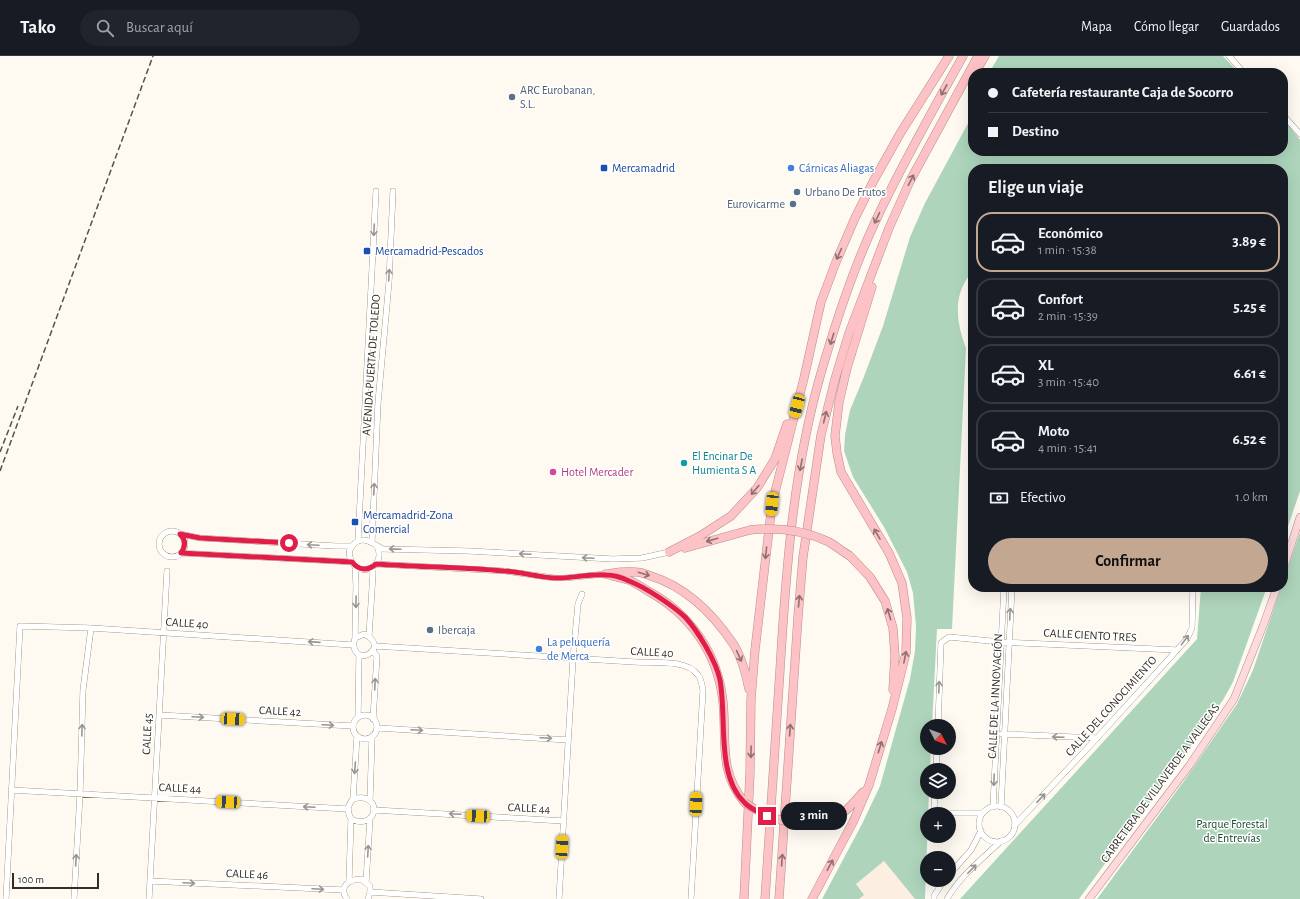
<!DOCTYPE html>
<html lang="es">
<meta charset="utf-8">
<style>
:root{--surface:#171b24;--page:#20242c;--text:#f1f3f6;--muted:#9ea1a6;--line:#363941;--accent:#c4a791}
body{margin:0;font-family:"Alegreya Sans",sans-serif;background:var(--page);color:var(--text);height:100vh;display:flex;flex-direction:column;font-size:15px;white-space:nowrap}
*{box-sizing:border-box;margin:0}
p{font-size:13px;color:var(--muted)}
.icon{flex:none;width:22px;height:22px;fill:none;stroke:currentColor;stroke-width:2;stroke-linecap:round;stroke-linejoin:round}
.map{position:relative;flex:1;overflow:hidden}
.panel{position:absolute;left:968px;top:108px;width:320px;height:428px;display:flex;flex-direction:column;background:var(--surface);border-radius:16px;box-shadow:0 4px 16px #0002}
.panel>*{flex:none}
.top-card{position:absolute;left:968px;top:12px;width:320px;height:88px;border-radius:16px;box-shadow:0 4px 16px #0002;display:grid;align-content:center;height:88px;padding:0 20px;background:var(--surface)}
.needle{width:26px;rotate:131deg}
.fabs{position:absolute;left:920px;top:663px;display:grid;gap:8px}
.fabs a{display:grid;place-items:center;width:36px;height:36px;border-radius:50%;background:var(--surface);box-shadow:0 4px 16px #0002;font-size:20px}
.scale{position:absolute;left:12px;bottom:10px;width:87px;box-sizing:border-box;padding-left:4px;border:2px solid #332e25;border-top:0;font-size:11px;line-height:14px;white-space:nowrap;color:#332e25;-webkit-text-stroke:3px #fff;paint-order:stroke}
.end{position:absolute;width:18px;height:18px;margin:-9px;border:5px solid #e11d48;background:#fff;box-shadow:0 0 0 2px #fff}
.from{border-radius:50%}
.bubble{position:absolute;height:28px;border-radius:14px;background:var(--surface);box-shadow:0 4px 16px #0002;font-size:13px;font-weight:700;line-height:28px;text-align:center}
.car{position:absolute;width:12px;height:24px;margin:-12px -6px;border-radius:5px;box-shadow:0 0 3px 1px #0007;background:linear-gradient(#f5c518 24%,#345 0 40%,#f5c518 0 76%,#345 0 86%,#f5c518 0)}
.top-card b{display:flex;align-items:center;gap:14px;height:38px;font-size:15px}
.top-card b+b{border-top:1px solid var(--line)}
.top-card i{width:10px;height:10px;background:var(--text)}
ul{padding:0;list-style:none}
li{display:flex;align-items:center;gap:12px;height:60px;margin:0 8px 6px;padding:0 12px;border:2px solid var(--line);border-radius:16px}
li div{flex:1}
li b{display:block;font-size:15px}
li em{font-style:normal;font-weight:700}
li.current{border-color:var(--accent)}
li>.icon{width:36px;height:36px;stroke-width:1.5}
h2{padding:0 20px;font-size:18px;line-height:48px}
.pay{display:flex;align-items:center;gap:10px;height:44px;padding:0 20px;font-size:15px}
.pay p{margin-inline-start:auto}
.button{display:flex;gap:8px;margin-top:auto;padding:8px 20px}
.button a{flex:1;height:46px;border-radius:24px;background:var(--accent);color:#111;font-size:16px;font-weight:700;line-height:46px;text-align:center}
header{display:flex;align-items:center;gap:24px;box-sizing:border-box;height:56px;padding:0 20px;background:var(--surface);border-bottom:1px solid var(--line)}
header strong{font-size:19px}
nav{display:flex;gap:22px;margin-inline-start:auto;font-size:14px}
.search{width:280px;height:36px;background:var(--page);display:flex;align-items:center;gap:10px;box-sizing:border-box;padding:0 14px;border-radius:22px;color:var(--muted);font-size:15px}
.map>svg:first-child{display:block}
.education{fill:#fceee0}
.green{fill:#aed5bc}
.lines{fill:none;stroke-linecap:round;stroke-linejoin:round}
.minor-casing{stroke:#776d58;stroke-width:6}
.major-casing{stroke:#b68e8e;stroke-width:8}
.highway-casing{stroke:#b68e8e;stroke-width:9}
.minor{stroke:#fff;stroke-width:5.5}
.major{stroke:#fedadd;stroke-width:7}
.highway{stroke:#fdc2c6;stroke-width:8}
.rail{stroke:#575249;stroke-width:1.5;stroke-dasharray:6 3;stroke-linecap:butt}
.highway-bridge-casing{stroke:#b68e8e;stroke-width:9;stroke-linecap:butt}
.highway-bridge{stroke:#fdc2c6;stroke-width:8}
.oneway{stroke:#8e716d}
.oneway2{stroke:#999692}
.route{stroke:#e11d48;stroke-width:5}
.service-dot{fill:#5c6f8a;stroke:#fff;stroke-width:1.5}
.transit-dot{fill:#1a4fb4;stroke:#fff;stroke-width:1.5}
.shop-dot{fill:#3f7fe0;stroke:#fff;stroke-width:1.5}
.culture-dot{fill:#0f9aa8;stroke:#fff;stroke-width:1.5}
.hotel-dot{fill:#d1479c;stroke:#fff;stroke-width:1.5}
.labels{text-anchor:middle;dominant-baseline:central;stroke-width:3;stroke-linejoin:round;paint-order:stroke}
.service-label{font-size:12px;fill:#4e5e75;stroke:#fff;text-anchor:start}
.transit-label{font-size:12px;fill:#164399;stroke:#fff;text-anchor:start}
.shop-label{font-size:12px;fill:#366cbe;stroke:#fff;text-anchor:start}
.street-label{font-size:12px;fill:#332e25;stroke:#fff}
.culture-label{font-size:12px;fill:#0d838f;stroke:#fff;text-anchor:start}
.hotel-label{font-size:12px;fill:#b23c85;stroke:#fff;text-anchor:start}
.park-label{font-size:12px;fill:#19492f;stroke:#fff}
</style>
<header>
<strong>Tako</strong>
<div class="search"><svg class="icon" aria-label="search" viewBox="0 0 24 24"><circle cx="10" cy="10" r="6"/><path d="M15 15l6 6"/></svg>Buscar aquí</div>
<nav><a>Mapa</a><a>Cómo llegar</a><a>Guardados</a></nav>
</header>
<div class="map">
<svg width="1300" height="843" viewBox="0 0 1300 843">
<rect width="100%" height="100%" fill="#fffaf1"/>
<path class="education" d="M884,805L915,843H859L864,839L856,828Z"/>
<path class="green" d="M999,0H1223L1239,17H989Z
M973,58V95H1283V65L1287,67L1300,84V435L1283,485V113H973V215C952,238 956,265 966,292L952,573H937L932,670H927V692H931L930,714H927V736H929L925,843H915L884,805L856,828L864,839L859,843H822L862,768L880,730L910,623L915,595L916,570L913,537L907,516L884,471L853,421L844,395L845,379L850,354L863,323L883,270L910,181L925,147Z
M1300,476V843H1097L1184,725L1237,648L1253,614L1281,531H1283V526Z
M1201,531H1267L1233,626L1223,644L1180,706L1079,843H960L1197,583Z"/>
<g class="lines">
<g class="minor-casing">
<path id="minor" d="M1229,0L1244,17
M1283,59L1300,78
M159 488a13 13 0 1 1 26 0a13 13 0 1 1-26 0Z
M180,478L200,482L335,490H352
M358,485L376,135
M372,486L378,347L389,226L393,135
M377,490C387,511 358,523 351,504C349,500 349,495 351,492C360,476 373,488 383,493L469,495L613,503L642,502L669,496
M181,497L352,506
M376,508L505,515L554,522H565L605,518
M355,510L356,529L355,582C349,600 368,607 375,590C373,583 370,581 364,578L355,582
M369,580L373,517L371,512
M375,590L635,606C653,607 687,603 698,619C701,622 702,629 703,634L691,843
M373,595L377,600L373,663
M353 671a12 12 0 1 1 24 0a12 12 0 1 1-24 0Z
M159,659L353,670
M358,661L359,599
M938,670L941,587L949,581L1001,586L1177,594
M378,672L568,684
M1002,678L1097,682
M936,714L937,692
M11,734L348,753
M935,736L934,752L941,757H982
M370,744L372,682
M979 768a18 18 0 1 1 36 0a18 18 0 1 1-36 0Z
M993,751L1004,531
M1001,751L1012,531
M374,754L564,765
M351,763C379,776 383,734 353,743
M1014,770L1097,682L1187,583L1192,572L1193,531
M949,819L971,794L981,775
M150,825L343,834
M349,825L351,763C347,755 347,750 353,743L357,680
M366,826L370,763
M370,836L481,843
M6,843L20,570L91,572L353,589
M74,843L80,738L83,634L91,572
M149,843L167,515
M347,843C338,831 349,823 361,823L370,830V836L368,843
M559,843L573,603L578,548L582,538
M934,843V840L944,824
M947,843C960,820 982,803 1001,785"/>
</g>
<g class="major-casing">
<path id="major" d="M1283,514L1300,461
M1089,843L1189,710L1234,643L1263,570L1277,531"/>
</g>
<g class="highway-casing">
<path id="highway" d="M975,17L985,0
M685,492L750,474
M669,496L700,480L731,460L757,432L775,403L787,368
M850,500L870,521L885,545L893,572L895,600L893,634
M605,518C613,520 622,522 629,524C635,527 642,531 648,535C690,558 718,597 723,646C727,684 718,715 745,747
M608,518C617,516 626,515 636,516C641,516 646,518 651,520C686,531 714,559 734,589C742,602 746,618 749,633
M816,768C842,761 846,756 863,736
M744,843L750,717L751,643L755,594L772,448L804,322L821,246L836,206L855,162L874,124L901,76L949,0
M765,843C770,767 775,690 780,614C786,514 793,414 821,317C836,265 853,213 876,164C902,108 933,54 963,0
M779,843L798,561L803,501L821,379L835,323L849,277L889,172L910,125L978,0
M812,843L853,766L869,729L892,653L906,597L907,562L902,527L889,497L841,416L837,397L835,380L839,346L847,312L872,231"/>
</g>
<use href="#minor" class="minor"/>
<use href="#major" class="major"/>
<use href="#highway" class="highway"/>
<path class="rail" d="M0,396L18,350
M0,415L153,0"/>
<g class="highway-bridge-casing">
<path id="highway-bridge" d="M750,474C777,471 804,474 829,486C836,490 843,496 850,500
M745,747C770,763 786,768 816,768"/>
</g>
<use href="#highway-bridge" class="highway-bridge"/>
</g>
<defs><path id="oneway-shaft" d="M-6 0H5M1.5-3L5.5 0L1.5 3" fill="none" stroke-width="1.6" stroke-linecap="round" stroke-linejoin="round"/></defs>
<g class="oneway">
<use href="#oneway-shaft" transform="translate(944 34) rotate(119)"/>
<use href="#oneway-shaft" transform="translate(911 124) rotate(-63)"/>
<use href="#oneway-shaft" transform="translate(877 162) rotate(115)"/>
<use href="#oneway-shaft" transform="translate(839 198) rotate(114)"/>
<use href="#oneway-shaft" transform="translate(832 283) rotate(107)"/>
<use href="#oneway-shaft" transform="translate(825 361) rotate(-76)"/>
<use href="#oneway-shaft" transform="translate(801 409) rotate(101)"/>
<use href="#oneway-shaft" transform="translate(755 434) rotate(130)"/>
<use href="#oneway-shaft" transform="translate(877 478) rotate(-120)"/>
<use href="#oneway-shaft" transform="translate(712 484) rotate(164)"/>
<use href="#oneway-shaft" transform="translate(766 497) rotate(96)"/>
<use href="#oneway-shaft" transform="translate(644 518) rotate(17)"/>
<use href="#oneway-shaft" transform="translate(799 545) rotate(-85)"/>
<use href="#oneway-shaft" transform="translate(889 558) rotate(-107)"/>
<use href="#oneway-shaft" transform="translate(739 600) rotate(66)"/>
<use href="#oneway-shaft" transform="translate(905 601) rotate(-79)"/>
<use href="#oneway-shaft" transform="translate(790 674) rotate(-86)"/>
<use href="#oneway-shaft" transform="translate(880 691) rotate(-73)"/>
<use href="#oneway-shaft" transform="translate(751 696) rotate(91)"/>
<use href="#oneway-shaft" transform="translate(782 804) rotate(-86)"/>
<use href="#oneway-shaft" transform="translate(830 809) rotate(-62)"/>
</g>
<g class="oneway2">
<use href="#oneway-shaft" transform="translate(374 174) rotate(93)"/>
<use href="#oneway-shaft" transform="translate(389 219) rotate(-87)"/>
<use href="#oneway-shaft" transform="translate(374 433) rotate(-87)"/>
<use href="#oneway-shaft" transform="translate(313 489) rotate(-177)"/>
<use href="#oneway-shaft" transform="translate(395 493) rotate(-178)"/>
<use href="#oneway-shaft" transform="translate(525 498) rotate(-177)"/>
<use href="#oneway-shaft" transform="translate(588 502) rotate(-177)"/>
<use href="#oneway-shaft" transform="translate(356 546) rotate(91)"/>
<use href="#oneway-shaft" transform="translate(1010 558) rotate(-87)"/>
<use href="#oneway-shaft" transform="translate(1185 584) rotate(-53)"/>
<use href="#oneway-shaft" transform="translate(314 586) rotate(-176)"/>
<use href="#oneway-shaft" transform="translate(375 628) rotate(-87)"/>
<use href="#oneway-shaft" transform="translate(939 631) rotate(-88)"/>
<use href="#oneway-shaft" transform="translate(198 661) rotate(3)"/>
<use href="#oneway-shaft" transform="translate(328 669) rotate(3)"/>
<use href="#oneway-shaft" transform="translate(82 674) rotate(-88)"/>
<use href="#oneway-shaft" transform="translate(417 674) rotate(3)"/>
<use href="#oneway-shaft" transform="translate(1058 681) rotate(-178)"/>
<use href="#oneway-shaft" transform="translate(546 682) rotate(3)"/>
<use href="#oneway-shaft" transform="translate(355 712) rotate(94)"/>
<use href="#oneway-shaft" transform="translate(994 724) rotate(92)"/>
<use href="#oneway-shaft" transform="translate(1041 742) rotate(-47)"/>
<use href="#oneway-shaft" transform="translate(309 751) rotate(-177)"/>
<use href="#oneway-shaft" transform="translate(455 758) rotate(-177)"/>
<use href="#oneway-shaft" transform="translate(368 795) rotate(-87)"/>
<use href="#oneway-shaft" transform="translate(76 804) rotate(-87)"/>
<use href="#oneway-shaft" transform="translate(972 813) rotate(-46)"/>
<use href="#oneway-shaft" transform="translate(189 827) rotate(3)"/>
<use href="#oneway-shaft" transform="translate(318 833) rotate(3)"/>
</g>
<g class="lines">
<path class="route" d="M289,487L200,482L180,478C186,484 186,490 181,497L352,506C359,515 368,515 376,508C419,511 461,511 504,515C521,516 537,521 555,522C571,523 590,517 606,519C613,519 623,522 629,525C645,531 672,549 685,561C698,575 716,605 720,624C727,661 716,719 744,746C750,753 759,756 767,760"/>
</g>
<g class="service-dot">
<circle cx="512" cy="41" r="4"/>
<circle cx="797" cy="136" r="4"/>
<circle cx="793" cy="148" r="4"/>
<circle cx="430" cy="574" r="4"/>
</g>
<g class="transit-dot">
<rect x="600" y="108" width="8" height="8" rx="2"/>
<rect x="363" y="191" width="8" height="8" rx="2"/>
<rect x="351" y="462" width="8" height="8" rx="2"/>
</g>
<g class="shop-dot">
<circle cx="791" cy="112" r="4"/>
<circle cx="539" cy="593" r="4"/>
</g>
<circle class="culture-dot" cx="684" cy="407" r="4"/>
<circle class="hotel-dot" cx="553" cy="416" r="4"/>
<g class="labels">
<g class="service-label">
<text x="520" y="34">ARC Eurobanan,<tspan x="520" dy="14">S.L.</tspan></text>
<text x="805" y="136">Urbano De Frutos</text>
<text x="785" y="148" text-anchor="end">Eurovicarme</text>
<text x="438" y="574">Ibercaja</text>
</g>
<g class="transit-label">
<text x="612" y="112">Mercamadrid</text>
<text x="375" y="195">Mercamadrid-Pescados</text>
<text x="363" y="459">Mercamadrid-Zona<tspan x="363" dy="14">Comercial</tspan></text>
</g>
<g class="shop-label">
<text x="799" y="112">Cárnicas Aliagas</text>
<text x="547" y="586">La peluquería<tspan x="547" dy="14">de Merca</tspan></text>
</g>
<g class="street-label">
<text transform="translate(371 309) rotate(-86)">AVENIDA PUERTA DE TOLEDO</text>
<text transform="translate(187 567) rotate(4)">CALLE 40</text>
<text transform="translate(1090 579) rotate(3)">CALLE CIENTO TRES</text>
<text transform="translate(652 596) rotate(3)">CALLE 40</text>
<text transform="translate(995 640) rotate(-87)">CALLE DE LA INNOVACIÓN</text>
<text transform="translate(1111 650) rotate(-48)">CALLE DEL CONOCIMIENTO</text>
<text transform="translate(280 655) rotate(3)">CALLE 42</text>
<text transform="translate(147 678) rotate(-87)">CALLE 45</text>
<text transform="translate(1160 727) rotate(-54)">CARRETERA DE VILLAVERDE A VALLECAS</text>
<text transform="translate(180 732) rotate(3)">CALLE 44</text>
<text transform="translate(529 752) rotate(3)">CALLE 44</text>
<text transform="translate(247 818) rotate(3)">CALLE 46</text>
</g>
<g class="culture-label">
<text x="692" y="400">El Encinar De<tspan x="692" dy="14">Humienta S A</tspan></text>
</g>
<g class="hotel-label">
<text x="561" y="416">Hotel Mercader</text>
</g>
<g class="park-label">
<text x="1232" y="768">Parque Forestal<tspan x="1232" dy="14">de Entrevías</tspan></text>
</g>
</g>
</svg>
<div class="fabs">
<a><svg class="needle" viewBox="-14 -14 28 28"><path d="M0-13l5 13h-10z" fill="#e53935"/><path d="M0 13l5-13h-10z" fill="#9ea1a6"/></svg></a>
<a><svg class="icon" aria-label="layers" viewBox="0 0 24 24"><path d="M12 4l9 5-9 5-9-5zM3 14l9 5 9-5"/></svg></a>
<a>+</a>
<a>−</a>
</div>
<div class="scale">100 m</div>
<i class="end from" style="left:289px;top:487px"></i>
<i class="end" style="left:767px;top:760px"></i>
<div class="bubble" style="left:781px;top:746px;width:66px">3 min</div>
<i class="car" style="left:797px;top:350px;rotate:195deg"></i>
<i class="car" style="left:772px;top:448px;rotate:186deg"></i>
<i class="car" style="left:233px;top:663px;rotate:93deg"></i>
<i class="car" style="left:228px;top:746px;rotate:273deg"></i>
<i class="car" style="left:696px;top:748px;rotate:2deg"></i>
<i class="car" style="left:478px;top:760px;rotate:273deg"></i>
<i class="car" style="left:562px;top:791px;rotate:3deg"></i>
<div class="top-card">
<b><i class="from"></i>Cafetería restaurante Caja de Socorro</b>
<b><i></i>Destino</b>
</div>
<section class="panel">
<h2>Elige un viaje</h2>
<ul>
<li class="current"><svg class="icon" aria-label="car" viewBox="0 0 24 24"><path d="M5 17H2v-5l4-1 3-4h7l3 4 3 1v5h-3M9 17h6M6 11h13"/><circle cx="7" cy="17" r="2"/><circle cx="17" cy="17" r="2"/></svg><div><b>Económico</b><p>1 min · 15:38</p></div><em>3.89 €</em></li>
<li><svg class="icon" aria-label="car" viewBox="0 0 24 24"><path d="M5 17H2v-5l4-1 3-4h7l3 4 3 1v5h-3M9 17h6M6 11h13"/><circle cx="7" cy="17" r="2"/><circle cx="17" cy="17" r="2"/></svg><div><b>Confort</b><p>2 min · 15:39</p></div><em>5.25 €</em></li>
<li><svg class="icon" aria-label="car" viewBox="0 0 24 24"><path d="M5 17H2v-5l4-1 3-4h7l3 4 3 1v5h-3M9 17h6M6 11h13"/><circle cx="7" cy="17" r="2"/><circle cx="17" cy="17" r="2"/></svg><div><b>XL</b><p>3 min · 15:40</p></div><em>6.61 €</em></li>
<li><svg class="icon" aria-label="car" viewBox="0 0 24 24"><path d="M5 17H2v-5l4-1 3-4h7l3 4 3 1v5h-3M9 17h6M6 11h13"/><circle cx="7" cy="17" r="2"/><circle cx="17" cy="17" r="2"/></svg><div><b>Moto</b><p>4 min · 15:41</p></div><em>6.52 €</em></li>
</ul>
<div class="pay"><svg class="icon" aria-label="cash" viewBox="0 0 24 24"><path d="M3 7h18v10H3z"/><circle cx="12" cy="12" r="2"/></svg>Efectivo<p>1.0 km</p></div>
<div class="button"><a>Confirmar</a></div>
</section>
</div>
